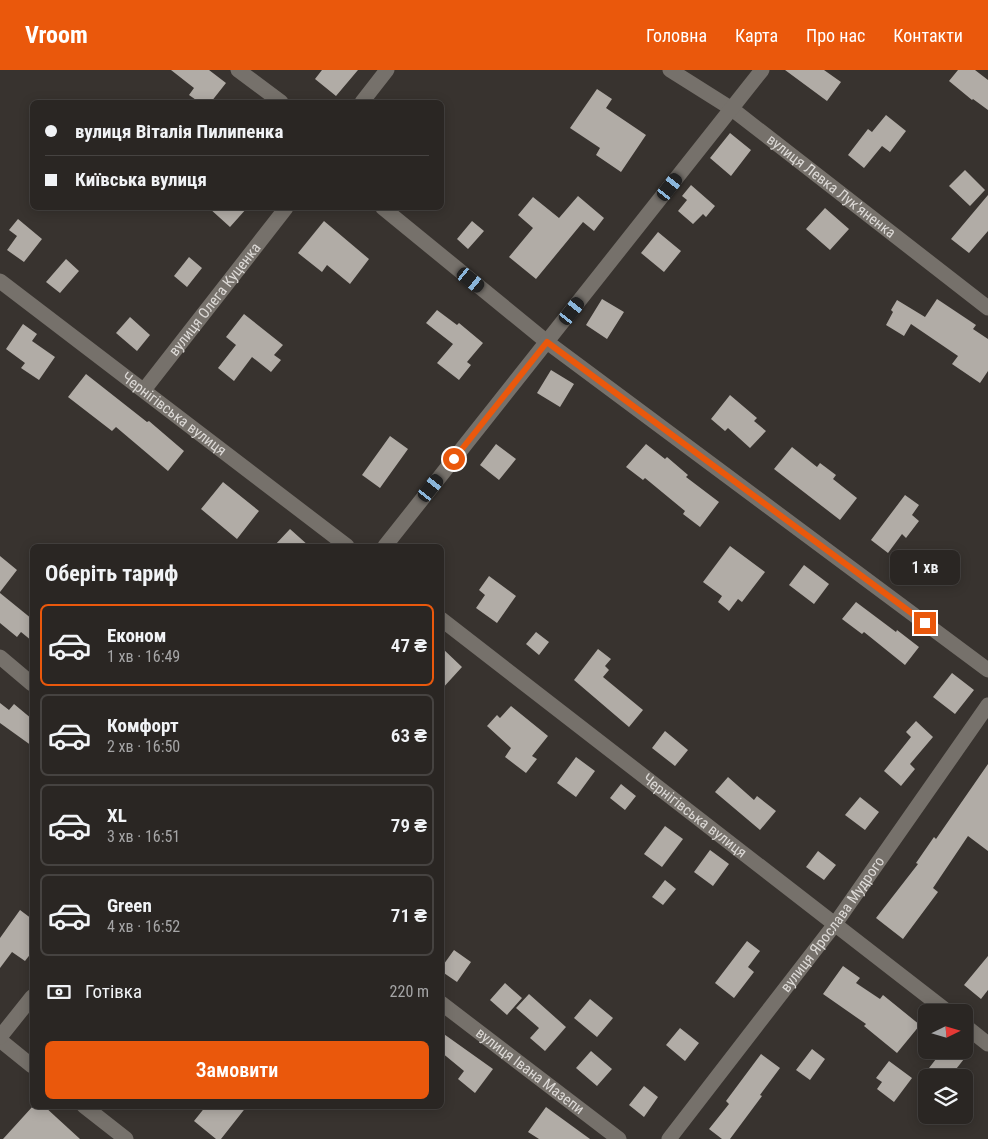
<!DOCTYPE html>
<html lang="uk">
<meta charset="utf-8">
<style>
:root{--surface:#2a2623;--page:#363230;--text:#f1f3f6;--muted:#a5a5a6;--line:#464341;--accent:#ea580c}
body{margin:0;font-family:"Roboto Condensed",sans-serif;background:var(--page);color:var(--text);height:100vh;display:flex;flex-direction:column;font-size:19px;white-space:nowrap}
*{box-sizing:border-box;margin:0}
p{font-size:16px;color:var(--muted)}
.icon{flex:none;width:28px;height:28px;fill:none;stroke:currentColor;stroke-width:2;stroke-linecap:round;stroke-linejoin:round}
.map{position:relative;flex:1;overflow:hidden}
.sheet{position:absolute;left:30px;top:474px;width:414px;height:565px;display:flex;flex-direction:column;background:var(--surface);border-radius:8px;box-shadow:0 2px 12px #0003,0 0 0 1px var(--line)}
.sheet>*{flex:none}
.hud{position:absolute;left:30px;top:30px;width:414px;height:110px;border-radius:8px;box-shadow:0 2px 12px #0003,0 0 0 1px var(--line);display:grid;align-content:center;height:110px;padding:0 15px;background:var(--surface)}
.needle{width:32px;rotate:85deg}
.buttons{position:absolute;left:918px;top:934px;display:grid;gap:10px}
.buttons a{display:grid;place-items:center;width:55px;height:55px;border-radius:8px;background:var(--surface);box-shadow:0 2px 12px #0003,0 0 0 1px var(--line);font-size:25px}
.end{position:absolute;width:22px;height:22px;margin:-11px;border:6px solid #ea580c;background:#fff;box-shadow:0 0 0 2px #fff}
.from{border-radius:50%}
.bubble{position:absolute;height:35px;border-radius:8px;background:var(--surface);box-shadow:0 2px 12px #0003,0 0 0 1px var(--line);font-size:16px;font-weight:600;line-height:35px;text-align:center}
.car{position:absolute;width:15px;height:30px;margin:-15px -8px;border-radius:6px;box-shadow:0 0 4px 1px #0007;background:linear-gradient(#222 24%,#8ab4d8 0 40%,#222 0 76%,#8ab4d8 0 86%,#222 0)}
.hud b{display:flex;align-items:center;gap:18px;height:48px;font-size:19px}
.hud b+b{border-top:1px solid var(--line)}
.hud i{width:12px;height:12px;background:var(--text)}
ul{padding:0;list-style:none}
li{display:flex;align-items:center;gap:15px;height:82px;margin:0 10px 8px;padding:0 5px;border:2px solid var(--line);border-radius:8px}
li div{flex:1}
li b{display:block;font-size:19px}
li em{font-style:normal;font-weight:600}
li.current{border-color:var(--accent)}
li>.icon{width:45px;height:45px;stroke-width:1.5}
h2{padding:0 15px;font-size:22px;line-height:60px}
.pay{display:flex;align-items:center;gap:12px;height:55px;padding:0 15px;font-size:19px}
.pay p{margin-inline-start:auto}
.action{display:flex;gap:10px;margin-top:auto;padding:10px 15px}
.action a{flex:1;height:58px;border-radius:8px;background:var(--accent);color:#fff;font-size:20px;font-weight:600;line-height:58px;text-align:center}
header{display:flex;align-items:center;gap:30px;box-sizing:border-box;height:70px;padding:0 25px;background:var(--accent);color:#fff}
header strong{font-size:24px}
nav{display:flex;gap:28px;margin-inline-start:auto;font-size:18px}
.map>svg:first-child{display:block}
.building{fill:#b1aca6}
.lines{fill:none;stroke-linecap:round;stroke-linejoin:round}
.street{stroke:#76716b;stroke-width:15}
.secondary{stroke:#76716b;stroke-width:15}
.route{stroke:#ea580c;stroke-width:6}
.labels{text-anchor:middle;dominant-baseline:central;stroke-width:5;stroke-linejoin:round;paint-order:stroke}
.street-label{font-size:15px;fill:#dddad7;stroke:#2e2925}
</style>
<header>
<strong>Vroom</strong>
<nav><a>Головна</a><a>Карта</a><a>Про нас</a><a>Контакти</a></nav>
</header>
<div class="map">
<svg width="988" height="1069" viewBox="0 0 988 1069">
<rect width="100%" height="100%" fill="#38332f"/>
<path class="building" d="M171,0H209L226,13L211,32H199L189,25L194,18Z
M322,0H358L336,26L315,9Z
M785,0H824L841,12L827,31Z
M958,0H975L988,10V40L973,29L972,30L949,11Z
M597,19L612,29L606,38L646,65L621,102L596,85L600,78L570,58Z
M886,45L906,61L890,82L882,76L864,98L848,85L868,59L872,62Z
M730,63L751,80L731,106L710,88Z
M965,100L985,120L970,136L949,116Z
M691,115L715,136L706,147L703,144L693,154L678,141L687,130L682,126Z
M988,125V161L969,183L951,169Z
M578,126L604,148L594,161L583,152L536,209L509,187L533,158L518,145L533,127L559,148Z
M209,138H247L230,157Z
M825,138L849,159L830,180L806,159Z
M18,149L42,169L24,192L7,180L17,166L9,160Z
M324,151L369,189L350,214L327,195L322,202L298,183Z
M472,151L484,161L468,179L457,169Z
M658,162L681,181L664,202L641,183Z
M189,187L202,198L187,217L174,206Z
M66,189L79,201L60,223L46,212Z
M602,229L624,242L607,269L586,255Z
M937,229L976,255L973,259L988,269V301L980,313L952,294L958,286L911,254L904,266L886,255L893,242L891,240L897,230L925,247Z
M437,240L457,255L459,253L483,273L467,292L471,295L459,310L437,293L453,274L426,253Z
M244,244L283,275L274,285L281,290L271,302L252,287L234,311L218,298L236,275L226,267Z
M130,247L150,265L137,281L116,263Z
M23,254L37,264L32,271L55,287L39,310L21,298L25,293L6,279Z
M551,300L574,314L560,337L537,323Z
M86,304L147,352L149,351L184,381L168,401L116,357L112,361L68,327Z
M730,325L757,348L754,351L766,361L750,378L728,358L725,361L711,349Z
M390,366L408,379L380,418L362,405Z
M496,374L516,389L499,410L480,395Z
M646,374L665,389L667,387L688,405L686,407L719,432L700,457L683,444L685,441L645,408L643,410L626,397Z
M792,377L817,397L820,393L836,405L833,409L857,428L840,450L774,399Z
M223,412L259,441L237,469L201,439Z
M905,425L919,435L912,445L919,451L906,468L902,464L888,483L871,470Z
M290,459L309,476H274Z
M730,476L765,502L742,532L738,529L729,541L718,532L722,526L703,512Z
M0,486L17,500L0,522Z
M804,495L829,514L814,534L789,515Z
M489,506L516,526L497,553L476,538L485,525L479,520Z
M0,523L32,549V571L21,562L17,567L0,553Z
M856,532L896,562L897,560L919,577L905,595L864,562L862,564L842,549Z
M536,562L549,572L539,585L526,574Z
M441,577L462,597L441,620Z
M598,579L611,589L605,596L609,600L603,607L643,640L629,657L574,610Z
M952,603L974,620L955,644L933,627Z
M0,633L9,640L14,634L32,649V676L0,653Z
M511,636L548,666L532,686L537,689L526,703L505,687L511,678L487,656L497,645L500,648Z
M916,651L933,667L910,694L915,699L901,716L884,701L911,667L906,662Z
M665,661L688,680L675,696L652,678Z
M576,687L595,701L576,727L557,713Z
M988,694V781L968,766L933,818L938,822L903,869L876,848L918,794L916,793L934,767L936,769Z
M728,707L754,730L757,726L776,741L760,760L715,722Z
M621,714L636,726L625,740L610,728Z
M860,727L879,742L865,760L845,745Z
M665,756L683,769L662,797L644,784Z
M710,780L729,794L713,816L694,802Z
M818,781L836,795L824,810L806,797Z
M665,810L676,819L663,835L652,827Z
M20,840L32,849V882L25,891L12,882L0,898V868Z
M747,871L760,881L748,897L754,902L734,928L715,913Z
M454,880L471,892L457,912L441,901V898Z
M988,886V920L981,929L964,915Z
M843,896L860,908L856,913L880,929L883,925L920,955L897,983L864,956L866,954L823,924Z
M505,913L522,928L507,945L490,930Z
M529,924L566,957L545,981L530,968L539,958L516,938Z
M590,929L613,948L597,967L574,948Z
M680,958L699,973L685,991L666,975Z
M441,962L493,999L475,1023L458,1009L464,1001L441,982Z
M812,979L825,989L810,1010L796,1000Z
M943,980H953L964,989L949,1008H941L929,998Z
M591,981L612,999L597,1016L576,998Z
M761,984L780,998L760,1025L762,1026L730,1069H722L709,1059L729,1034L726,1031Z
M889,991L912,1008L894,1032L877,1019L882,1012L876,1008Z
M644,1016L658,1027L644,1047L629,1035Z
M33,1036H44L80,1069H3Z
M206,1036H247L221,1069H216L194,1051Z
M546,1037L590,1069H539L528,1062Z"/>
<g class="lines">
<g class="street">
<path d="M238,0L281,32"/>
<path id="s1" d="M670,0L732,39L988,238"/>
<path d="M362,32L387,0"/>
<path d="M383,138L547,272L988,600"/>
<path id="s2" d="M0,211L347,476"/>
<path id="s3" d="M144,320L286,138"/>
<path id="s4" d="M441,549L948,942"/>
<path d="M0,587L32,614"/>
<path id="s5" d="M441,933L619,1069"/>
<path d="M964,955L988,974"/>
<path d="M0,970L32,996"/>
<path d="M84,1036L126,1069"/>
<path id="s6" d="M669,1069L835,854L988,635"/>
</g>
<path class="secondary" d="M385,476L762,0
M0,967L32,927"/>
</g>
<g class="lines">
<path class="route" d="M454,389L547,272L925,553"/>
</g>
<g class="labels">
<g class="street-label">
<text stroke="none"><textPath href="#s1" startOffset="199">вулиця Левка Лук'яненка</textPath></text>
<text stroke="none"><textPath href="#s3" startOffset="115">вулиця Олега Куценка</textPath></text>
<text stroke="none"><textPath href="#s2" startOffset="219">Чернігівська вулиця</textPath></text>
<text stroke="none"><textPath href="#s4" startOffset="321">Чернігівська вулиця</textPath></text>
<text stroke="none"><textPath href="#s6" startOffset="270">вулиця Ярослава Мудрого</textPath></text>
<text stroke="none"><textPath href="#s5" startOffset="112">вулиця Івана Мазепи</textPath></text>
</g>
</g>
</svg>
<div class="buttons">
<a><svg class="needle" viewBox="-14 -14 28 28"><path d="M0-13l5 13h-10z" fill="#e53935"/><path d="M0 13l5-13h-10z" fill="#a5a5a6"/></svg></a>
<a><svg class="icon" aria-label="layers" viewBox="0 0 24 24"><path d="M12 4l9 5-9 5-9-5zM3 14l9 5 9-5"/></svg></a>
</div>
<i class="end from" style="left:454px;top:389px"></i>
<i class="end" style="left:925px;top:553px"></i>
<div class="bubble" style="left:890px;top:480px;width:70px">1 хв</div>
<i class="car" style="left:670px;top:117px;rotate:38deg"></i>
<i class="car" style="left:471px;top:210px;rotate:129deg"></i>
<i class="car" style="left:572px;top:241px;rotate:38deg"></i>
<i class="car" style="left:431px;top:418px;rotate:39deg"></i>
<div class="hud">
<b><i class="from"></i>вулиця Віталія Пилипенка</b>
<b><i></i>Київська вулиця</b>
</div>
<section class="sheet">
<h2>Оберіть тариф</h2>
<ul>
<li class="current"><svg class="icon" aria-label="car" viewBox="0 0 24 24"><path d="M5 17H2v-5l4-1 3-4h7l3 4 3 1v5h-3M9 17h6M6 11h13"/><circle cx="7" cy="17" r="2"/><circle cx="17" cy="17" r="2"/></svg><div><b>Економ</b><p>1 хв · 16:49</p></div><em>47 ₴</em></li>
<li><svg class="icon" aria-label="car" viewBox="0 0 24 24"><path d="M5 17H2v-5l4-1 3-4h7l3 4 3 1v5h-3M9 17h6M6 11h13"/><circle cx="7" cy="17" r="2"/><circle cx="17" cy="17" r="2"/></svg><div><b>Комфорт</b><p>2 хв · 16:50</p></div><em>63 ₴</em></li>
<li><svg class="icon" aria-label="car" viewBox="0 0 24 24"><path d="M5 17H2v-5l4-1 3-4h7l3 4 3 1v5h-3M9 17h6M6 11h13"/><circle cx="7" cy="17" r="2"/><circle cx="17" cy="17" r="2"/></svg><div><b>XL</b><p>3 хв · 16:51</p></div><em>79 ₴</em></li>
<li><svg class="icon" aria-label="car" viewBox="0 0 24 24"><path d="M5 17H2v-5l4-1 3-4h7l3 4 3 1v5h-3M9 17h6M6 11h13"/><circle cx="7" cy="17" r="2"/><circle cx="17" cy="17" r="2"/></svg><div><b>Green</b><p>4 хв · 16:52</p></div><em>71 ₴</em></li>
</ul>
<div class="pay"><svg class="icon" aria-label="cash" viewBox="0 0 24 24"><path d="M3 7h18v10H3z"/><circle cx="12" cy="12" r="2"/></svg>Готівка<p>220 m</p></div>
<div class="action"><a>Замовити</a></div>
</section>
</div>
